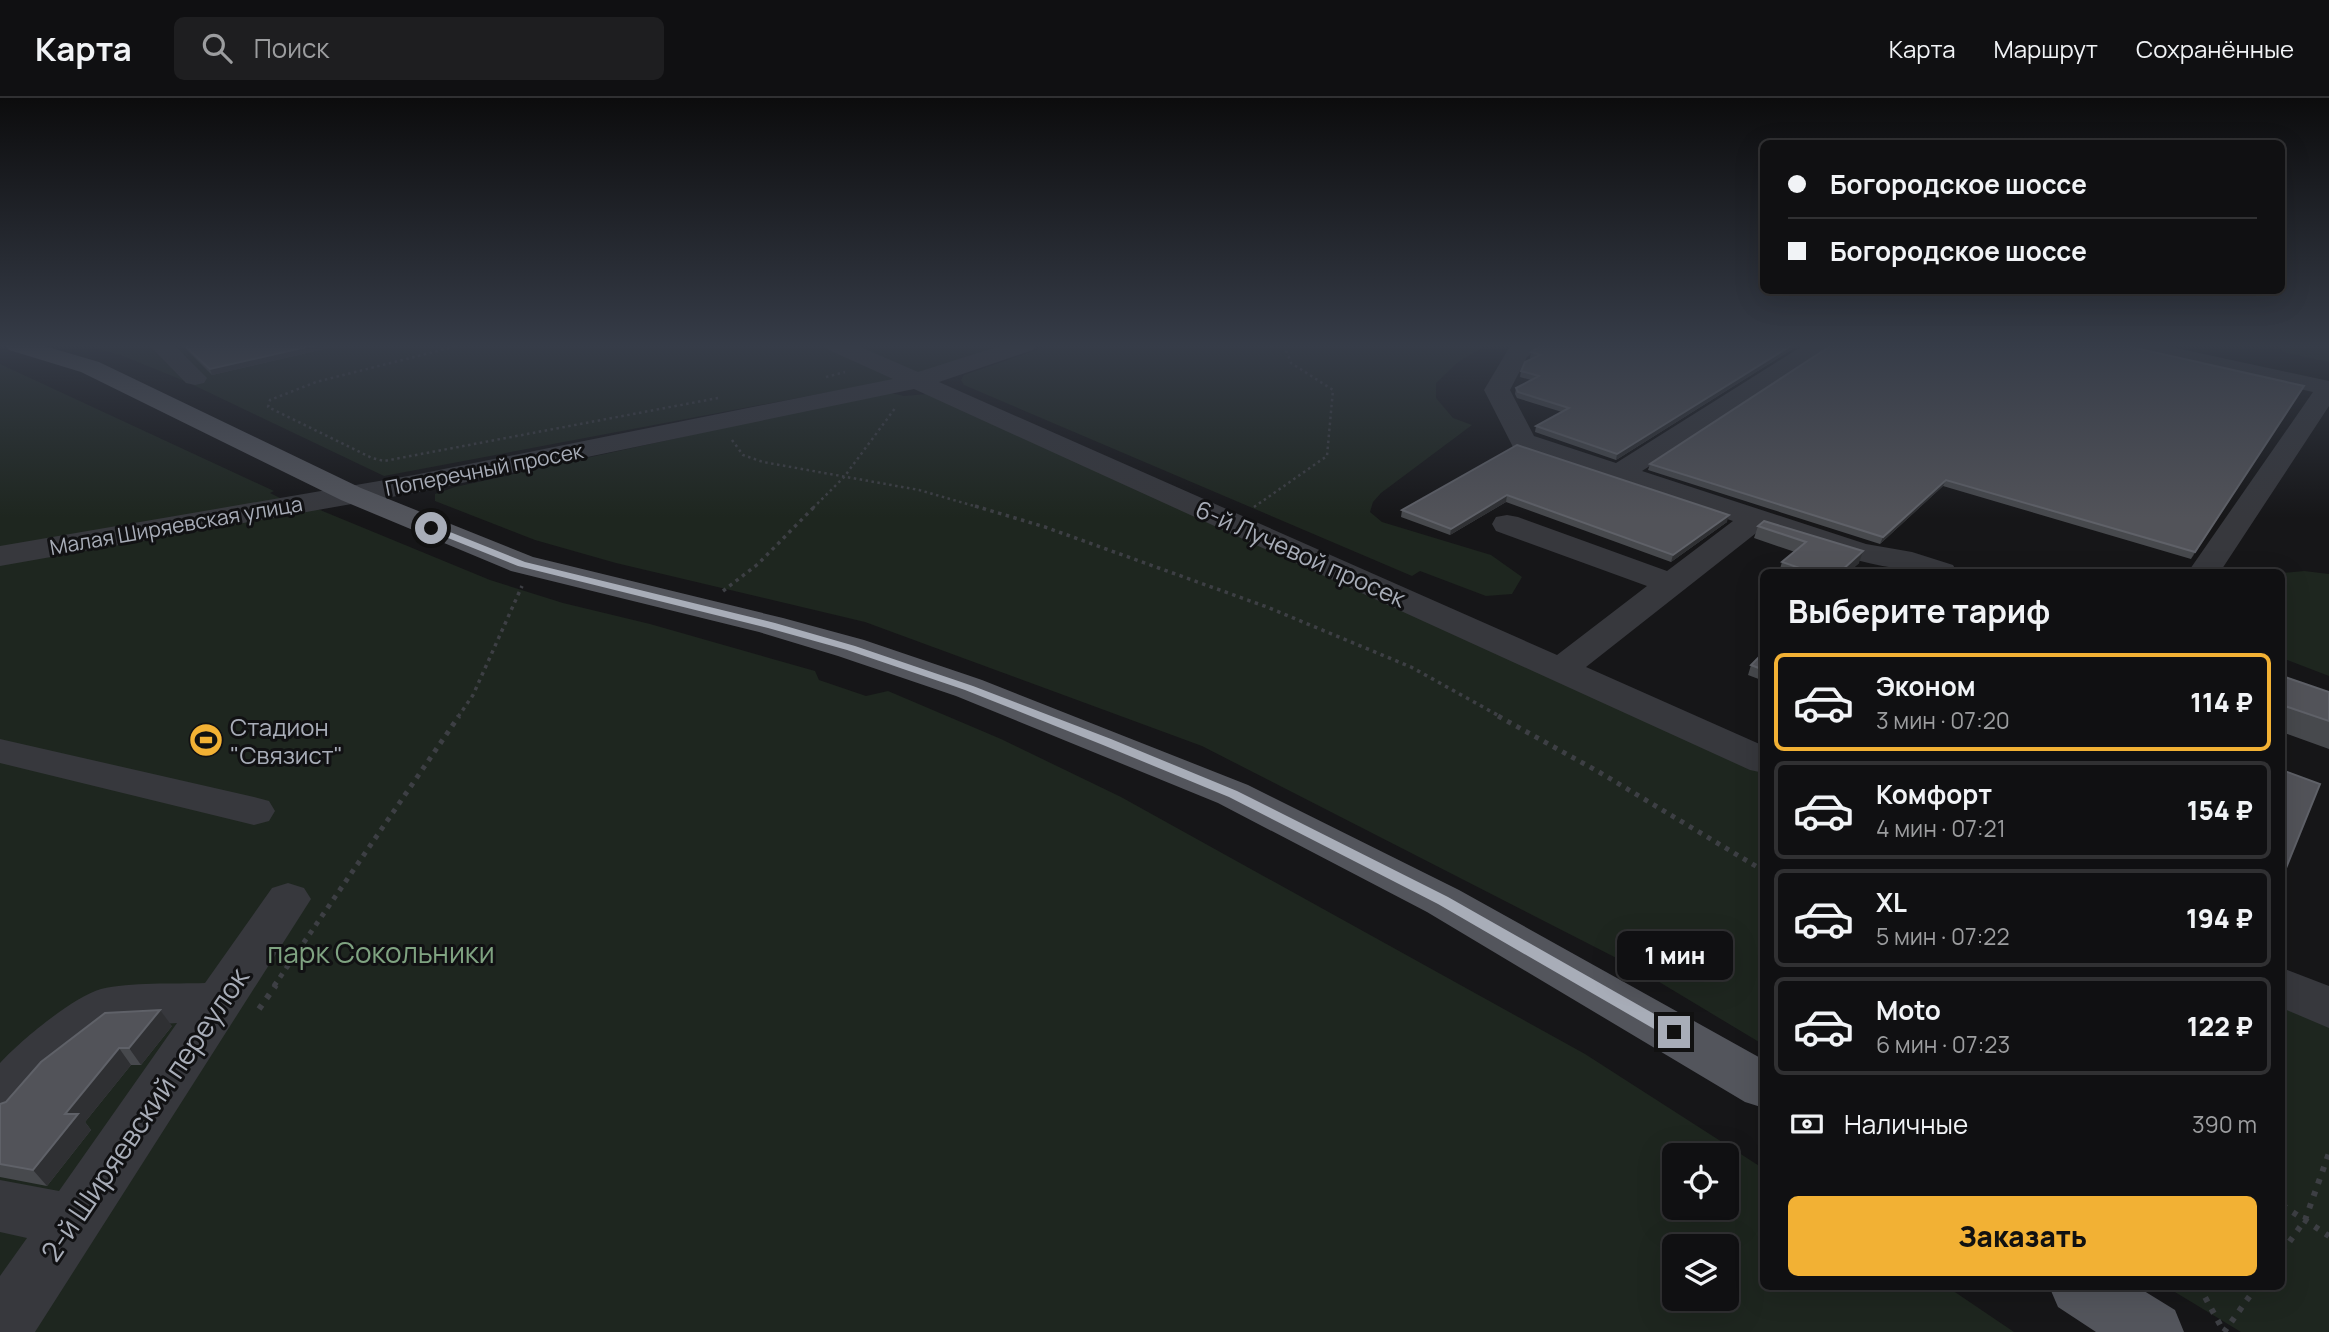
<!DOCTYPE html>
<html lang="ru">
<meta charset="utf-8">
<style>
:root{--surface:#101012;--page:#1e1e20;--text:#f1f3f6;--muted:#9c9d9f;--line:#303032;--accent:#f2b134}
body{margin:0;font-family:Manrope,sans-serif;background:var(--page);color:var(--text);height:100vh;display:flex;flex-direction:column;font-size:26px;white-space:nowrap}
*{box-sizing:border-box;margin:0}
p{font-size:23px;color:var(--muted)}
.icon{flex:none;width:38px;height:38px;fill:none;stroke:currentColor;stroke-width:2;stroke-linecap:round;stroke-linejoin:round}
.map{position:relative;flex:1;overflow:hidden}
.sheet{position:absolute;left:1760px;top:471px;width:525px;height:721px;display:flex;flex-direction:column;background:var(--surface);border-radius:10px;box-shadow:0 7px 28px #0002,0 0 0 2px var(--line)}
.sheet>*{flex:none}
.banner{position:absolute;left:1760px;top:42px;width:525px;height:154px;border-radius:10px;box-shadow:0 7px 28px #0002,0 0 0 2px var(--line);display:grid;align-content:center;height:154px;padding:0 28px;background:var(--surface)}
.tools{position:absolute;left:1662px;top:1045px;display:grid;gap:14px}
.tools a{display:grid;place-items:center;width:77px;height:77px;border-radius:10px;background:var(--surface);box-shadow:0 7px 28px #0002,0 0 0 2px var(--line);font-size:35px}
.end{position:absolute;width:32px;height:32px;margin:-16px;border:9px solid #a8adb8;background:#111;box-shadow:0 0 0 4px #111}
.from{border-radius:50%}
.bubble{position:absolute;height:49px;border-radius:10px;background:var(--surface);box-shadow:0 7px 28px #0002,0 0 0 2px var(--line);font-size:23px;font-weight:800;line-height:49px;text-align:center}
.banner b{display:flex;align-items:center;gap:24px;height:66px;font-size:26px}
.banner b+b{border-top:2px solid var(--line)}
.banner i{width:18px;height:18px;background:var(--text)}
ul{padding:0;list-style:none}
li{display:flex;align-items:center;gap:21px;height:98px;margin:0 14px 10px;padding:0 14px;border:4px solid var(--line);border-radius:10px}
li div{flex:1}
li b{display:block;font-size:26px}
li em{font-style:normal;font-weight:800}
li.active{border-color:var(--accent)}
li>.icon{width:63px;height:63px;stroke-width:1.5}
h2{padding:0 28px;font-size:32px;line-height:84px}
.pay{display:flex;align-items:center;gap:18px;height:77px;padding:0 28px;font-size:26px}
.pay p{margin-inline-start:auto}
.action{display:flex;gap:14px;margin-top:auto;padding:14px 28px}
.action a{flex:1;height:80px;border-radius:10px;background:var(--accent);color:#111;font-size:28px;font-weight:800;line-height:80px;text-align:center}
header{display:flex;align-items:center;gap:42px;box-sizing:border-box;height:98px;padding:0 35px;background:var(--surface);border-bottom:2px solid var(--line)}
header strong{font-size:33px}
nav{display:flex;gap:38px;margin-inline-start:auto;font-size:24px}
.search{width:490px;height:63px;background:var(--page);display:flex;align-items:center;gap:18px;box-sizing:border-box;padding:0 24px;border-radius:10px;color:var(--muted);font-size:26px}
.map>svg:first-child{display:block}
.green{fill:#1e261f;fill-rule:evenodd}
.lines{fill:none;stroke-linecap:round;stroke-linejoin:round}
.path-far3{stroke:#3d3f44;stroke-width:2.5;stroke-dasharray:2.5 3.5;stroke-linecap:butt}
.path-far2{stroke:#3d3f44;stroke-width:3.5;stroke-dasharray:3.5 4.5;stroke-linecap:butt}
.path-far1{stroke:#3d3f44;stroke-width:5;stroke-dasharray:4.5 6;stroke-linecap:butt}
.path{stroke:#3d3f44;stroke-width:6;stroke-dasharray:5 8;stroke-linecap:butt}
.minor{fill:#37383d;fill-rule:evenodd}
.major{fill:#53555c;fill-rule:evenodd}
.wall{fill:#47494d}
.shaded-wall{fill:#2f3033}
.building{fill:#525359;stroke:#5f6168;stroke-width:2}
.route{fill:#a8adb8}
.labels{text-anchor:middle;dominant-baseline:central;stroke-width:6;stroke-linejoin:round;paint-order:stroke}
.far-street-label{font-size:21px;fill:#a8adb8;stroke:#111113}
.street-label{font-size:24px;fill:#a8adb8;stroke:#111113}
.poi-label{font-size:24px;fill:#a8adb8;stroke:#111113;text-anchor:start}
.near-park-label{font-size:28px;fill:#7fa381;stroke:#111113}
.near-street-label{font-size:28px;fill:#a8adb8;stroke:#111113}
</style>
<header>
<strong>Карта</strong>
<div class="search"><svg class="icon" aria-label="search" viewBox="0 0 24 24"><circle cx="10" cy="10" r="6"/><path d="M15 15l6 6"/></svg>Поиск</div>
<nav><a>Карта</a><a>Маршрут</a><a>Сохранённые</a></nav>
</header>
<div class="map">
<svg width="2329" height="1234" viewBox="0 0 2329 1234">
<rect width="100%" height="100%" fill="#161618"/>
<path class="green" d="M85,247H1006L909,279L384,378L187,284L123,258Z
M1051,247H1486L1457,265L1436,285V300L1453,320L1472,327L1381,395L1373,404L1370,414L1382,424L1491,457L1522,479L1512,496L1486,498L1420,473L1412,478L964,287L961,282L964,277Z
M2279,247H2329V264L2283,254Z
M0,266L274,393L270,395L298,409L308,407L490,482L563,505L650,526L815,573L819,582L866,598L888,593L1001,641L1121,699L1585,956L1764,1071V1188H1946L2014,1234H0ZM1675,1057H1727V1110H1675ZM1675,1148H1727V1200H1675Z
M887,294L904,298L927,296L1764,673V947L1636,870L1202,648L865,524L616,465L535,442L435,403V396L455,389Z
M2304,473L2329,476V578L2282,560V475Z
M2282,906L2329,927V1234H2241L2165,1188H2282Z"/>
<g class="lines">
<path class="path-far3" d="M461,247L316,284L270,302L268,309L372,360L384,363L718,300
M826,279L845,274
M732,342L743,357L763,364L919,392L981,410
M1254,409L1327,358L1333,292L1291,265L1284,247
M813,410L844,379L896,309"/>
<path class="path-far2" d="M975,408L1045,429L1267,509L1411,569L1501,619
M723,493L758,466L815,408
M458,619L473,597L522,488"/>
<path class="path-far1" d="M1498,618L1599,674L1764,773
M274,888L459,618"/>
<path class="path" d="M259,911L276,887
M2282,1107L2329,1138
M2282,1154L2305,1122L2329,1055
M2199,1188L2224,1234L2257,1188"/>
<path class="minor" d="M149,247H174L207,280L204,285L195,287L186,285Z
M825,247H856L918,274L1003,247H1037L1033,252L939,284L1557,557L1647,488L1496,433L1492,426L1496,419L1507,417L1518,419L1667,473L1733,423L1513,349L1484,292L1509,250L1515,247H1544L1527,259L1510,292L1534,338L1616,365L1804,247H1832L1828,252L1642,373L1866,446L1912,454L1953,467L1957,474C1888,477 1825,453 1760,432L1586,569L1764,648V675L1750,672L914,291L414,395L0,468V448L414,377L893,281L829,252Z
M2118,247H2162L2329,283V308L2220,474H2188L2313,294L2130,254L2122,252Z
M0,641L254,699L269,703L275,713L269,723L254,727L0,665Z
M288,785L304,790L311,801L35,1234H0V1178L27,1140L0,1134V1082L59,1093L177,925L116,929L52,979L19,1018L0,1025V965C20,943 73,899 101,891C130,884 175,886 205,885L272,790Z
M2282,870L2329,888V930L2282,910Z"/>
<path class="major" d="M5,247H41L99,264L361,390L533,459L783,520L864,542L982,582L1248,687L1459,792L1764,962V1010L1745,1004L1427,814L1218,705L956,598L838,558L759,534L511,473L341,402L81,274L9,252Z
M2049,1188H2136L2175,1212L2184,1234H2096L2058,1209Z"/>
</g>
<path class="wall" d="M184,247H341L212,277L187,252Z
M1799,247L1616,362L1535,334L1536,328L1562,314L1517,300L1515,296L1516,290L1531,282L1520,279L1521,273L1532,261L1530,260L1531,254Z
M2300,294L2191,461L1943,388L1880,446L1648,372L1650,366Z
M1517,347L1727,424L1671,464L1506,404L1450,437L1401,419L1402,412Z
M1764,423L1859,465L1849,474H1779L1782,464L1795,454L1754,440L1758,428Z
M1764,554V583L1748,577L1751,567Z
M2282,578L2329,594V651L2282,634Z
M172,928L141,967H131L85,1024L91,1032L47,1088L0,1079V1081V1006L6,1004L41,964Z"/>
<path class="shaded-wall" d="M315,247H341L212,277L210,271Z
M1792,247H1799L1616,362L1617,356Z
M2304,288L2300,294L2191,461L2195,454Z
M1946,382L1943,388L1880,446L1883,439Z
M1507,397L1506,404L1450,437L1451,431Z
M1729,417L1727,424L1671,464L1673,457Z
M1863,453L1859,465L1849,474H1840Z
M160,912L172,928L141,967L129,950Z
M119,950L131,967L85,1024L91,1032L47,1088L33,1072L65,1016Z"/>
<path class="building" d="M184,247H315L210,271Z
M1542,247H1792L1617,356L1536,328L1569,310L1518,294L1516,290L1539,278L1521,273L1525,264L1540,257L1531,254Z
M1832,247H2122L2304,288L2195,454L1946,382L1883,439L1650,366Z
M1517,347L1729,417L1673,457L1507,397L1451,431L1402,412Z
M1764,423L1863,453L1840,474H1811L1782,464L1806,444L1758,428Z
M1764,554V572L1751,567Z
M2282,578L2329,594V623L2282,607Z
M2282,672L2320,686L2282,780Z
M160,912L129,950H119L65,1016H78L33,1072L0,1066V1006L6,1004L41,964L105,915Z"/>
<linearGradient id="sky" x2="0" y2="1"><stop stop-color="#0c0c0d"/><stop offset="0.59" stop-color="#363c48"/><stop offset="1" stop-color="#363c48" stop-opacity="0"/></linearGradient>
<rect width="2329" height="420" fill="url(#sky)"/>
<path class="route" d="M428,428H435L525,464L775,525L855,548L973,588L1111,641L1237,693L1448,799L1679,930L1681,934L1674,940L1668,939L1438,806L1229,699L1103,647L965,592L847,552L768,530L518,468L428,432Z"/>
<defs>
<g id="stadium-disc" transform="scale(1.75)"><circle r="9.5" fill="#f2b134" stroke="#111113"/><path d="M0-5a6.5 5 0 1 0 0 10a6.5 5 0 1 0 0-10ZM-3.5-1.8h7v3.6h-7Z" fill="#111"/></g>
</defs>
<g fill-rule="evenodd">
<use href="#stadium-disc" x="206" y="642"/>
</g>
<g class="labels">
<g class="far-street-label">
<text transform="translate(484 371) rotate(-11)">Поперечный просек</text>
<text transform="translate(176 427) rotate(-10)">Малая Ширяевская улица</text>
</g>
<g class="street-label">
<text transform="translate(1301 455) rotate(24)">6-й Лучевой просек</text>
</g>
<g class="poi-label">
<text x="230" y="628">Стадион<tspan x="230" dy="28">"Связист"</tspan></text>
</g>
<g class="near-park-label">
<text x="381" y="854">парк Сокольники</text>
</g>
<g class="near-street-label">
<text transform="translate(144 1016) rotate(-56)">2-й Ширяевский переулок</text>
</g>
</g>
</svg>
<div class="tools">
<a><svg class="icon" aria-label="locate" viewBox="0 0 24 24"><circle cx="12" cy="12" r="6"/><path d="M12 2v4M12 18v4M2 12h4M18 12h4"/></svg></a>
<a><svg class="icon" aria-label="layers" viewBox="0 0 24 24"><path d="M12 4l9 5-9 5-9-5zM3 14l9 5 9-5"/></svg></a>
</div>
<i class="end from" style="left:431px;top:430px"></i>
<i class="end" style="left:1674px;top:934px"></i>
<div class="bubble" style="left:1617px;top:833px;width:116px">1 мин</div>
<div class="banner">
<b><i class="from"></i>Богородское шоссе</b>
<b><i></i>Богородское шоссе</b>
</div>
<section class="sheet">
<h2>Выберите тариф</h2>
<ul>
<li class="active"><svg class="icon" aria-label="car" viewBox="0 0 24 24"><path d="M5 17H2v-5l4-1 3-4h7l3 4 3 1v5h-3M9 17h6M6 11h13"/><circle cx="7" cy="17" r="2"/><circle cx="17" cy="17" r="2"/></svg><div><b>Эконом</b><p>3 мин · 07:20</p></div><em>114 ₽</em></li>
<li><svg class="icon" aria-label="car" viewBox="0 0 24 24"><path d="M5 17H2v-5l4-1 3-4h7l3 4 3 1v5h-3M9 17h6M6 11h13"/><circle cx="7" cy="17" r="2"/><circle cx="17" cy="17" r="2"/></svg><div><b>Комфорт</b><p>4 мин · 07:21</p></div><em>154 ₽</em></li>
<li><svg class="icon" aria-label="car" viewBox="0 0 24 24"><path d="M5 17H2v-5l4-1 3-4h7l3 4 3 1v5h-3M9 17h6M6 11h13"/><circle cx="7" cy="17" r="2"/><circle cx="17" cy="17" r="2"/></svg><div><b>XL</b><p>5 мин · 07:22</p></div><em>194 ₽</em></li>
<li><svg class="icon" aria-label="car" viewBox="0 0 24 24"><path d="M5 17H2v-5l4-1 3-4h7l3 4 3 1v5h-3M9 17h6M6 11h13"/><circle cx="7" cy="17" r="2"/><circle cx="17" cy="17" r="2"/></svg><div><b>Moto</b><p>6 мин · 07:23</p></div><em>122 ₽</em></li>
</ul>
<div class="pay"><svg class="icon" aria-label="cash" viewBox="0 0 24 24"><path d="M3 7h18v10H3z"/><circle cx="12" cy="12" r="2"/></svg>Наличные<p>390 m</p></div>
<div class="action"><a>Заказать</a></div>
</section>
</div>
